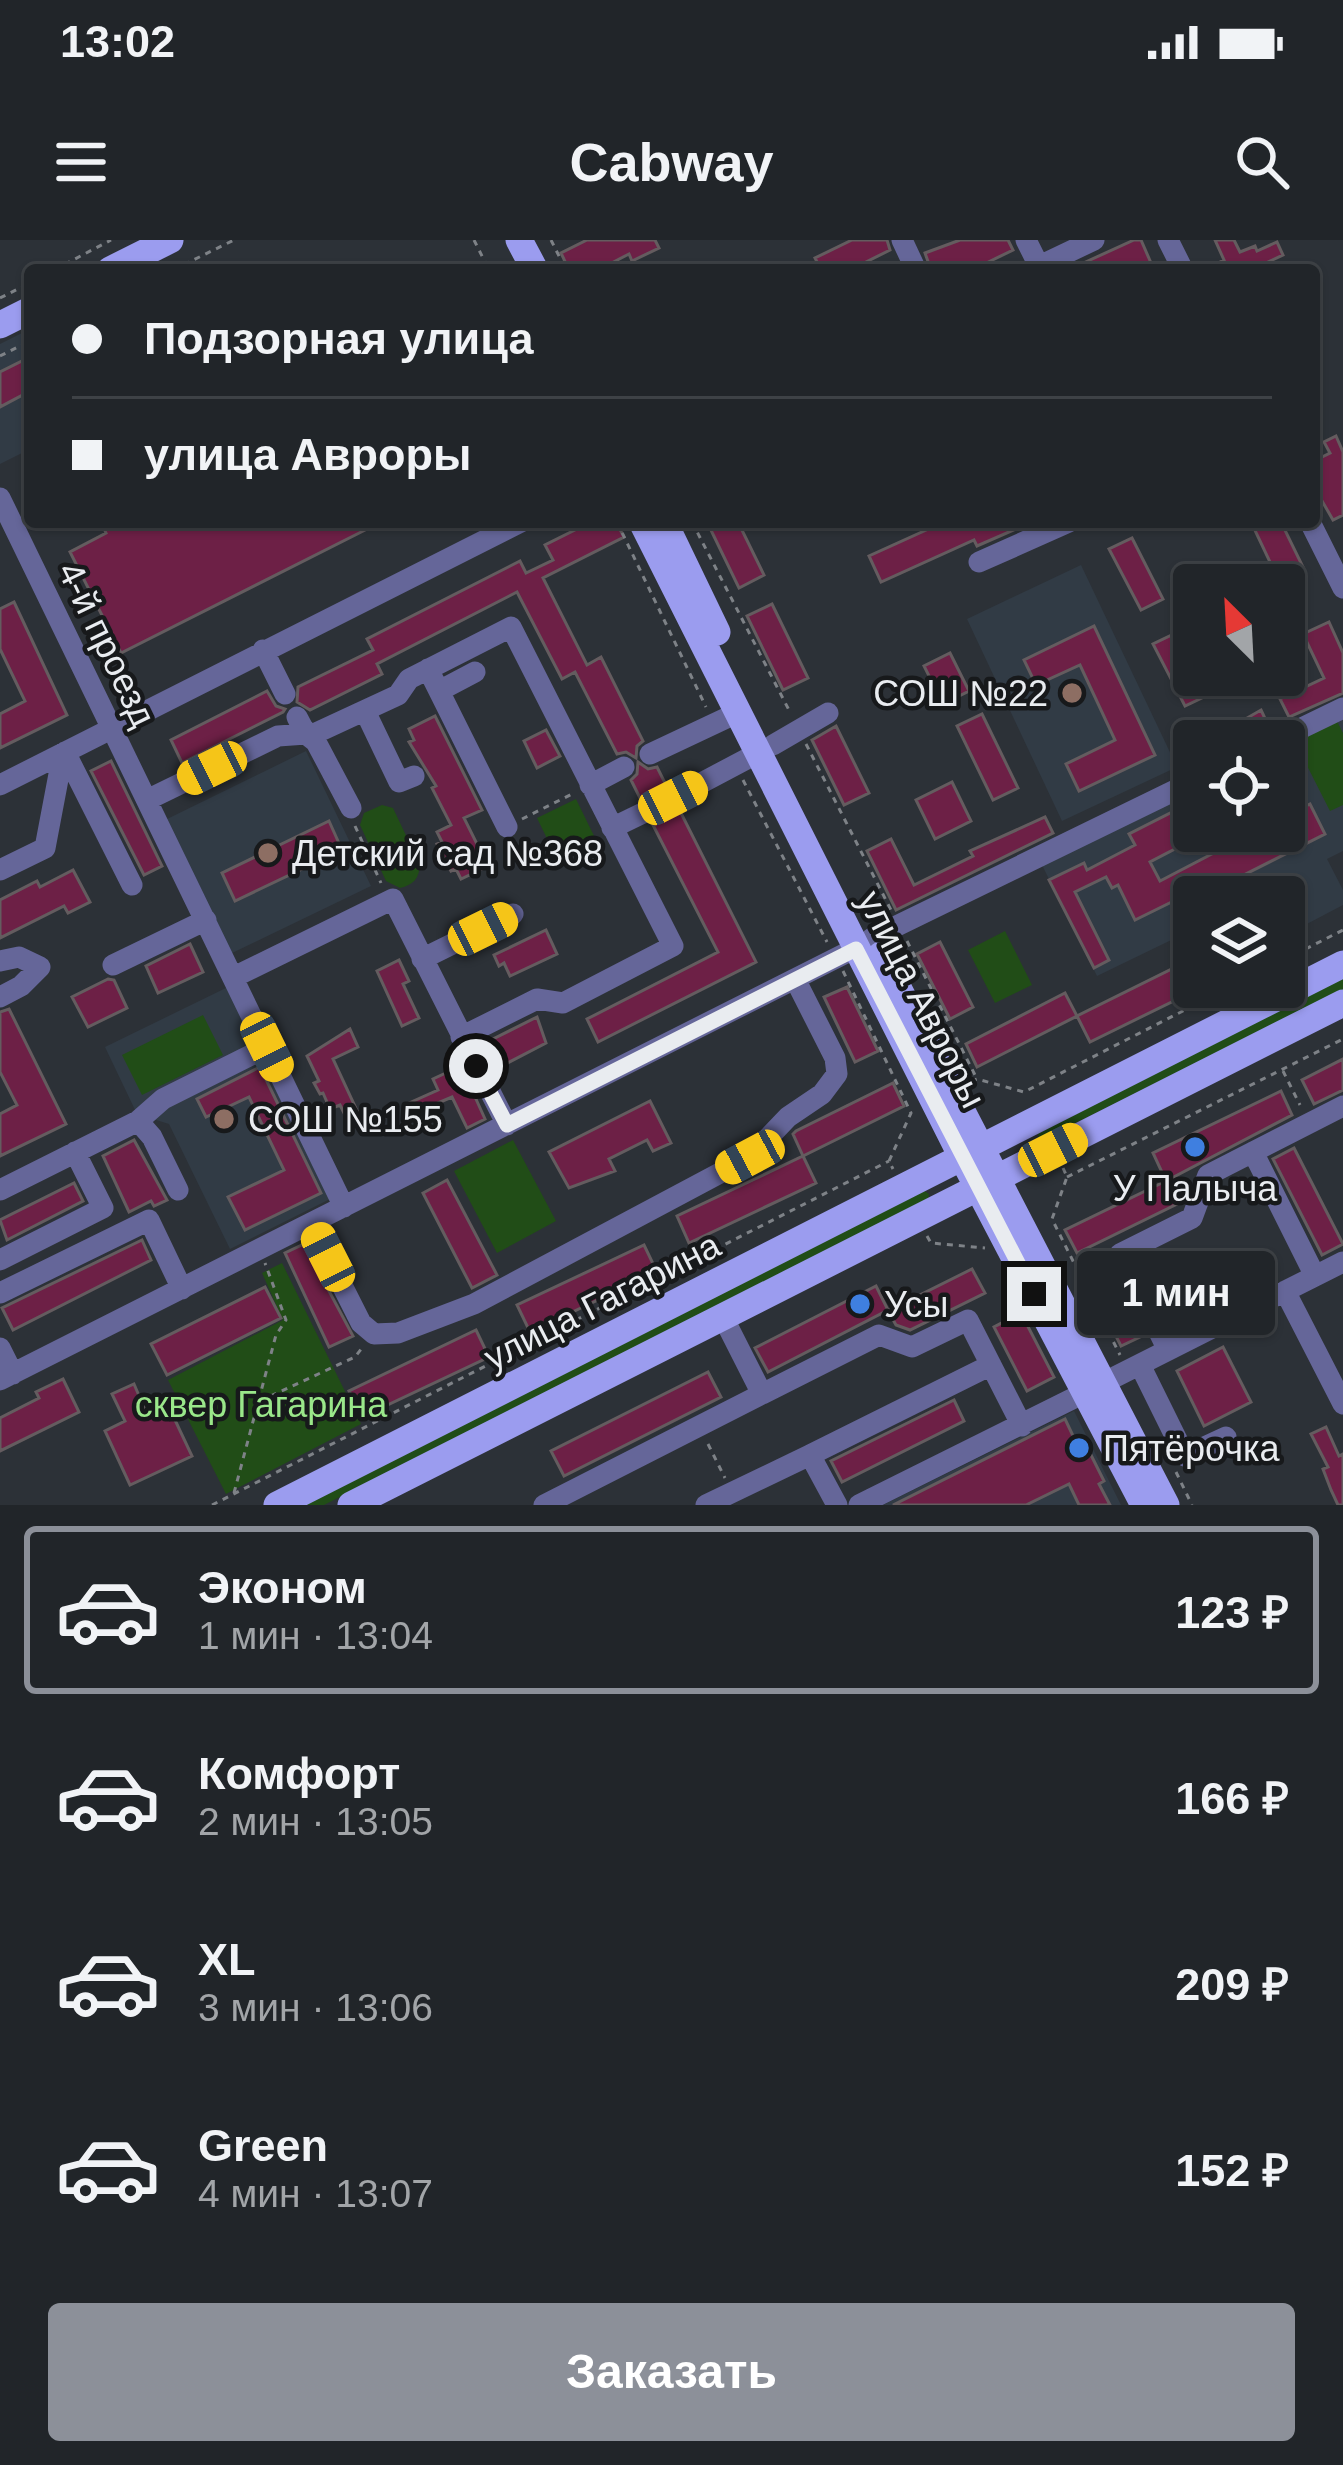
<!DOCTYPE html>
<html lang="ru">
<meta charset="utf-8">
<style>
:root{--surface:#212529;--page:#2d3135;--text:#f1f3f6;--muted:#a2a5a8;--line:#3e4246;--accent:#8c9099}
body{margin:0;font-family:Helvetica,sans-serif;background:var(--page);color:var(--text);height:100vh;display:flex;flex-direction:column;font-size:45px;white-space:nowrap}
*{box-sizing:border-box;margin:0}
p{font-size:39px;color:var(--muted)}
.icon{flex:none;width:66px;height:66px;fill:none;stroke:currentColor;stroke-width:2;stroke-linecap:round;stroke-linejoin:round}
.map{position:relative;height:1265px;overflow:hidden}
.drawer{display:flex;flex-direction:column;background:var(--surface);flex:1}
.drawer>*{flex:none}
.banner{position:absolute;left:24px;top:24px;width:1296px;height:264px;border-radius:12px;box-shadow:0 3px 9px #0004,0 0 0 3px var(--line);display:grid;align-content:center;height:264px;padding:0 48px;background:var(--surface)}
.needle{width:78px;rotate:336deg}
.controls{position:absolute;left:1173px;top:324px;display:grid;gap:24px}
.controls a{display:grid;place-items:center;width:132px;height:132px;border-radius:12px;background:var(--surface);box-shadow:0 3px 9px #0004,0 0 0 3px var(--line);font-size:60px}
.end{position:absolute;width:54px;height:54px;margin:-27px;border:15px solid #e9ecf0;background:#111;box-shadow:0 0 0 6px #111}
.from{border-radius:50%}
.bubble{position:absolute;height:84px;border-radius:12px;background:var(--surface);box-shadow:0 3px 9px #0004,0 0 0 3px var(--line);font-size:39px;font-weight:700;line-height:84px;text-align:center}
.car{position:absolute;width:36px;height:72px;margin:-36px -18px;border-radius:15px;box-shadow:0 0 9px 3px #0007;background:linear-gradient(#f5c518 24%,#345 0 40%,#f5c518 0 76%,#345 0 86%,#f5c518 0)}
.banner b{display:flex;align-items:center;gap:42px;height:114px;font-size:45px}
.banner b+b{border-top:3px solid var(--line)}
.banner i{width:30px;height:30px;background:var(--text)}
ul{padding:21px 0 0;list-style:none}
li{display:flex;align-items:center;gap:36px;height:168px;margin:0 24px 18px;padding:0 24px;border:6px solid transparent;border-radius:12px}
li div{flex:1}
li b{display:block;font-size:45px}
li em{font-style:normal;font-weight:700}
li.active{border-color:var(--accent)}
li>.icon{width:108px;height:108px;stroke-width:1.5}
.button{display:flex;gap:24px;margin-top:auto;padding:24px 48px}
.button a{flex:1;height:138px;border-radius:12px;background:var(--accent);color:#fff;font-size:48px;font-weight:700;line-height:138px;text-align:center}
.status{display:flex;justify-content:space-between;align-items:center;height:84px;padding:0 60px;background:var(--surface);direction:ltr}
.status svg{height:33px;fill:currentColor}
header{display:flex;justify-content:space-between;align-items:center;height:156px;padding:0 48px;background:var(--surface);font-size:54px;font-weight:700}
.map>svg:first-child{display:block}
.built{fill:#313b45}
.green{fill:#214d17}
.building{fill:#6d2046;stroke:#645c5f;stroke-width:3}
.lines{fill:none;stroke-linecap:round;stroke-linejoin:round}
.path{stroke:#7e8287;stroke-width:3;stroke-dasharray:6 6;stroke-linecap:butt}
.minor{stroke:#656699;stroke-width:21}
.major{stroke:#9b9cef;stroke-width:27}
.route{stroke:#e9ecf0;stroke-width:15}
.education-dot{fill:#8d6e63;stroke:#17191b;stroke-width:4.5}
.shop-dot{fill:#3f7fe0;stroke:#17191b;stroke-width:4.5}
.labels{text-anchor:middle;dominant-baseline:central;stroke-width:9;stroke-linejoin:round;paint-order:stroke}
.street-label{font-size:36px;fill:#e9ecf0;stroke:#17191b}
.poi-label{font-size:36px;fill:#e9ecf0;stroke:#17191b;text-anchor:start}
.park-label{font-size:36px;fill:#9ae78a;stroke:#17191b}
</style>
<div class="status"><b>13:02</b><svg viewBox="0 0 49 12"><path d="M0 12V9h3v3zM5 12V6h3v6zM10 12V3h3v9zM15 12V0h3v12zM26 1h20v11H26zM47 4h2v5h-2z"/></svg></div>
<header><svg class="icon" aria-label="menu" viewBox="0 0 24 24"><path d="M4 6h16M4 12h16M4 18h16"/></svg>Cabway<svg class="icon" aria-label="search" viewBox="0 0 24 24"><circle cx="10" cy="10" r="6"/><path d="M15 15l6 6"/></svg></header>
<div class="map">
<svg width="1343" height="1265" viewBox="0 0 1343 1265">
<rect width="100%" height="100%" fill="#2c3137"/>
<path class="built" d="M30,89V209L0,224V104Z
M1081,325L1177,527L1062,581L967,379Z
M1343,475V611L1327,619L1343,650V665L1284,696V657H1194V689L1097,736L1042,625L1194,549V591H1284V504Z
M306,511L371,646L230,714L165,580Z
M230,746L334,957L230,1009L169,884L137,874L105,807Z
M1074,1171L1121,1265H883Z"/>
<path class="green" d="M1337,481L1343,493V565L1330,571L1295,502Z
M576,559L597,602L558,621L537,578Z
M382,565L393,568L420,625C419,639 413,645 400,648L386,641L360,585L364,573Z
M1005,691L1032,745L995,763L968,710Z
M1343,737V750L1039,901L1038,894Z
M203,775L223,815L142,855L122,815Z
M513,900L556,981L497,1013L454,931Z
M923,950L929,954L928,960L324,1265H298Z
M282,1023L361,1184L226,1254L168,1140L283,1080L262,1033Z"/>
<path class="building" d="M587,0H655L659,8L632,21L629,14L604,27L605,30H569L561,13Z
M852,0H887L890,10L850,30H821L815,18Z
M960,0H1008L1013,10L972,30H931L925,13Z
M1134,0H1141L1151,23L1136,30H1068Z
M1215,0H1234L1240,12L1255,6L1257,11L1277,2L1283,15L1251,30H1223L1220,22L1224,20Z
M30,117V151L0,167V132Z
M1336,196L1343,212V275L1333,280L1314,247L1320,243L1314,221L1330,213L1324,202Z
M101,282H381L121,413L70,312L106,293Z
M591,282H616L624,297L543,338L587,425L601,417L643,501L637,506L636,518L626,512L617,514L575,432L562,439L517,352L377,424L382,434L310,470L297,462L298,447L373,410L367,399L520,321L526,333L553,320L545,305Z
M707,282H738L764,335L739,348Z
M944,282H1013L1016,289L977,306L974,300L881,342L869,316Z
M1251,282H1281L1303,327L1278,339Z
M1132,298L1163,359L1141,370L1109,309Z
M14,362L67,475L0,508V474L25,461L0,409V369Z
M772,364L808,438L783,450L747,376Z
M1329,382L1343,413V453L1289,477L1280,459L1324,438L1303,394Z
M1094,386L1155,515L1079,551L1066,524L1115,500L1080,425L1036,445L1024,420Z
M1178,392L1194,423V435H1200L1210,454L1185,466L1153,404Z
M950,413L969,451L943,464L924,426Z
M267,451L276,466L285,469L283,472L182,523L171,500Z
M1261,470L1269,487L1260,501H1207Z
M982,474L1018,548L993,560L957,486Z
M435,476L482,570L464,578L488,626L461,639L456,629L451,631L437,604L442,602L437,592L451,585L432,548L436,546L409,502L414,500L409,489Z
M836,486L869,553L844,565L812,500Z
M546,490L560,516L537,528L524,501Z
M111,521L162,626L144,635L91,531Z
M638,522L648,529L657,527L666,545L660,551L659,562L649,556L640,558L631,540L637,534Z
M952,542L971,581L935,599L916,560Z
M1194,561V599L1150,622L1160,641L1256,591H1284V577L1310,564L1325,594L1192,661L1188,654L1135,680L1118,645L1112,648L1106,637L1075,652L1109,720L1094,728L1049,640L1084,623L1087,630L1135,605L1129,594Z
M661,567L671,573L680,571L756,722L598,802L587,779L718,712L653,585L660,578Z
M1045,577L1053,593L896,670L867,611L891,599L914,645L973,616L970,611Z
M329,581L342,610L235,661L222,633Z
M73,630L90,662L68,673L64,666L0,698V660L37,641L40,647Z
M546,690L557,714L510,736L504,723L499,726L494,715Z
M940,702L973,767L950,779L917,714Z
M190,704L203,732L158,753L146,726Z
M1194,718V751L1090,802L1077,776Z
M399,720L409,741L403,744L419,778L402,786L377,731Z
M108,739L114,740L127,768L88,787L72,757Z
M847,747L878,811L855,822L824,757Z
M1065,753L1077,776L977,827L966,804Z
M9,769L66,884L0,916V874L17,865L0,832V772Z
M537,777L546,803L498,828L483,804Z
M350,789L358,807L333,819L360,877L349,883L340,865L330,869L323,853L320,854L314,843L319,841L307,816Z
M1343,819V850L1314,864L1302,840Z
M461,826L485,879L467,888L452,857L412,874L407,864L438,850L433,839Z
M260,827L321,953L245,990L228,957L284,930L249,857L206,877L197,859Z
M893,843L904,866L803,916L793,894L796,891Z
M1281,851L1292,875L1166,941L1153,913Z
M650,861L671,903L653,911L647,900L609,919L615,931L569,948L549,912Z
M134,900L167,960L154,966L151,961L129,972L103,916Z
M1294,908L1343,1004L1322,1015L1273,919Z
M803,916L816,943L689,1003L677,976Z
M447,940L497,1035L472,1048L423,953Z
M1166,941L1177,964L1077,1013L1065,990Z
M74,943L83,961L7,1000L0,980Z
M142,1000L151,1020L13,1090L2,1068Z
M304,1004L353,1096L329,1107L285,1013Z
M644,1005L657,1032L530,1092L517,1065Z
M972,1029L985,1053L910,1090L896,1085L888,1071Z
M1110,1033L1142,1096L1121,1106L1089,1043Z
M876,1046L888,1070L768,1132L755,1108Z
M265,1047L281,1078L167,1135L151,1104Z
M1021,1073L1054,1137L1027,1151L994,1087Z
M476,1090L489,1117L362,1177L349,1151Z
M1223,1107L1251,1162L1204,1186L1177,1131Z
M708,1132L721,1157L564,1236L551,1211Z
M63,1139L79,1172L0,1211V1178L39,1158L36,1152Z
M134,1144L146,1172L167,1163L192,1216L130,1245L105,1191L125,1181L112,1154Z
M954,1160L964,1181L842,1242L831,1221Z
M1065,1179L1075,1200L1082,1197L1104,1241L1099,1244L1110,1265H1079L1069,1244L1026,1265H893Z
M1326,1187L1339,1216L1343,1214V1265H1338L1331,1250L1323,1229L1328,1227L1311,1194Z"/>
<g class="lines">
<path class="path" d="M474,0L489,30
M551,0L566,30
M54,30L111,0
M173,30L234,0
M0,58L30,43
M0,116L30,101
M617,282L706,467
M692,282L791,474
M806,504L892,672
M743,540L827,702
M522,579L572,554
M355,586L381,643
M907,701L977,839
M1284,720L1343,690
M843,731L911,873L889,921L893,929
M1283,831L1300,865
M971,841L977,839L1024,852L1230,747
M1063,928L1067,937L1052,979L1120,1115
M1067,937L1343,799
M927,996L931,1003L985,1008
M260,1161L355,1117L362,1108
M708,1204L725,1238
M1176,1232L1192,1265
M234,1253L276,1095L286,1080L265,1023
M212,1265L889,921"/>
<path class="minor" d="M902,0L916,30
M1026,0L1039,26
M1168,0L1183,30
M1031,30L1094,0
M0,258L344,967
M1310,282L1343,348
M979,322L1069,282
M263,410L285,454
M428,429L507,587
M439,451L475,432
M365,471L399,542L414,536
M297,477L306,494L316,493L398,455L409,439L511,387L673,706L563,763L537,759L461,797
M1275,501L1343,468
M773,505L828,473
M65,512L132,645
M650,514L737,473
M0,545L521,282
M590,545L624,527
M673,558L758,513
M147,560L278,496L306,494L316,502L351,568
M612,588L647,571
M0,630L45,608L63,513
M872,698L1194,541
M422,719L513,674
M0,721L19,717L40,727L21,746L0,757
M113,725L206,680
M234,737L393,659L507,885
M138,881L152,897L178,950
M1253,912L1315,1036
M0,950L138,881L163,859L267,807
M311,984L361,1083L374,1094L398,1093L474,1064L750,917L788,877L822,854L837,834L835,818L795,739
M0,1020L103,968L75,912
M1285,1051L1343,1164
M0,1053L149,980L182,1049
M0,1108L13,1134
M1168,1110L1120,1014L1192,978L1208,935L1343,866
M1140,1125L1185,1216L1226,1197
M0,1140L856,708
M1103,1143L1343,1022
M762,1154L879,1095L912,1107L968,1080L1022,1186
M810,1215L991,1125
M544,1265L762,1154L723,1077
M706,1265L810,1215L837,1265
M859,1265L1084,1153"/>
<path class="major" d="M519,0L535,30
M110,30L170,0
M0,85L30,70
M642,282L963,919L1144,1265
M664,282L717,392
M881,715L1166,1265
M277,1265L1343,724
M351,1265L1343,763"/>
</g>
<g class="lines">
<path class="route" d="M476,826L507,885L856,709L1034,1054"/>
</g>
<g class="education-dot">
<circle cx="1072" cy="453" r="12"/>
<circle cx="268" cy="613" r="12"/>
<circle cx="224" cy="879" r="12"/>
</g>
<g class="shop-dot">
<circle cx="1195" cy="907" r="12"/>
<circle cx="860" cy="1064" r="12"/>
<circle cx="1079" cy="1208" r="12"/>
</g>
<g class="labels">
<g class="street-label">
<text transform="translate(107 404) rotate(64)">4-й проезд</text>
<text transform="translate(922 759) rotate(63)">улица Авроры</text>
<text transform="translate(602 1061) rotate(-27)">улица Гагарина</text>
</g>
<g class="poi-label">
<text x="1048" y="453" text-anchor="end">СОШ №22</text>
<text x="292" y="613">Детский сад №368</text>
<text x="248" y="879">СОШ №155</text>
<text x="1195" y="948" text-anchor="middle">У Палыча</text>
<text x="884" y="1064">Усы</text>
<text x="1103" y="1208">Пятёрочка</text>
</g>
<g class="park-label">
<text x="261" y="1164">сквер Гагарина</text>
</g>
</g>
</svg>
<div class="controls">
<a><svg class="needle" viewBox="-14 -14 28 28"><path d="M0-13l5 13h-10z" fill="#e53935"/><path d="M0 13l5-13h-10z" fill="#a2a5a8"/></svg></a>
<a><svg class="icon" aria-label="locate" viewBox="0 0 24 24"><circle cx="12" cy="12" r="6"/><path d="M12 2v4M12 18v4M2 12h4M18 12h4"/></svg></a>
<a><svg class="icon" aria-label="layers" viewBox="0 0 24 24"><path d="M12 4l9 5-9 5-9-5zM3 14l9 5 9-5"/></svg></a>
</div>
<i class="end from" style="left:476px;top:826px"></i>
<i class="end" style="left:1034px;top:1054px"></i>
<div class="bubble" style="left:1077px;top:1011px;width:198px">1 мин</div>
<i class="car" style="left:212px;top:528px;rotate:244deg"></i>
<i class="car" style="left:673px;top:558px;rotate:63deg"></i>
<i class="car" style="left:483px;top:689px;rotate:64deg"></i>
<i class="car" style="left:267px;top:807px;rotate:154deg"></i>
<i class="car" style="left:1053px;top:910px;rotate:63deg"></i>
<i class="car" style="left:750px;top:917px;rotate:242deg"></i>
<i class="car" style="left:328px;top:1017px;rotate:333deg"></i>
<div class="banner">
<b><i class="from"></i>Подзорная улица</b>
<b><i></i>улица Авроры</b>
</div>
</div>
<section class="drawer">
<ul>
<li class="active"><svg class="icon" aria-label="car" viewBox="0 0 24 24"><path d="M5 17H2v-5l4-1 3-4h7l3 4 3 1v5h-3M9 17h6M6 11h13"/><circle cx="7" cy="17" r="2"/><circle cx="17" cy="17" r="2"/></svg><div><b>Эконом</b><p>1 мин · 13:04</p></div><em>123 ₽</em></li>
<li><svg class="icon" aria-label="car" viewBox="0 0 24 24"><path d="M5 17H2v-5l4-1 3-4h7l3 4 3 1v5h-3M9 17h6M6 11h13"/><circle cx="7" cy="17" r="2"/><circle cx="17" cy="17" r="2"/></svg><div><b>Комфорт</b><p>2 мин · 13:05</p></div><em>166 ₽</em></li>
<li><svg class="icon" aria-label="car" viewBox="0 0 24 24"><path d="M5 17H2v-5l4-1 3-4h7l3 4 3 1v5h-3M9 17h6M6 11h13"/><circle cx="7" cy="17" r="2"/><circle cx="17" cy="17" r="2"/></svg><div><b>XL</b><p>3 мин · 13:06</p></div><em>209 ₽</em></li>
<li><svg class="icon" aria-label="car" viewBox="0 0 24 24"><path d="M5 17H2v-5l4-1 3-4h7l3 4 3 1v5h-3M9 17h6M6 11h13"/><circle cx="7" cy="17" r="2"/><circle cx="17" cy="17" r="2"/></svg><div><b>Green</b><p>4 мин · 13:07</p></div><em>152 ₽</em></li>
</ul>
<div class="button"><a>Заказать</a></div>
</section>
